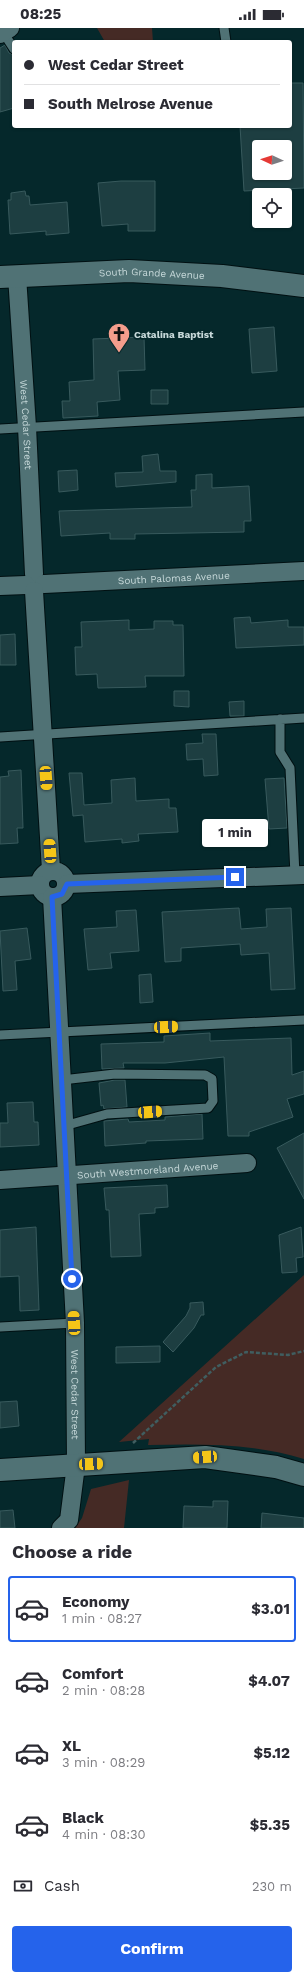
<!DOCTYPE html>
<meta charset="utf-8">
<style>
:root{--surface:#fff;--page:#f7f7f7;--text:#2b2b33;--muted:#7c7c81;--line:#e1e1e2;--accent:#2563eb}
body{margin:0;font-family:"Work Sans",sans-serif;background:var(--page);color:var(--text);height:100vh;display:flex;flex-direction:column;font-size:15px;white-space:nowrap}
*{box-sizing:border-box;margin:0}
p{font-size:13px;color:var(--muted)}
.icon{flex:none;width:22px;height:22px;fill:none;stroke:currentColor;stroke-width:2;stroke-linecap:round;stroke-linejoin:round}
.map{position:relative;height:1500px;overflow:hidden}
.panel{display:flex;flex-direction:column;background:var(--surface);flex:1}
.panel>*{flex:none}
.hud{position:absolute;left:12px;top:12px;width:280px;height:88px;border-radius:4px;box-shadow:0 1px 3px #0004;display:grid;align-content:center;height:88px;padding:0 12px;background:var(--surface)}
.needle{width:26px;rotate:273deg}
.controls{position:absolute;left:252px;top:112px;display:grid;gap:8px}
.controls a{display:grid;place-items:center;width:40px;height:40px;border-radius:4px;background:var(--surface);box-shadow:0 1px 3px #0004;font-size:20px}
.end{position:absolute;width:18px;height:18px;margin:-9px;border:5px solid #2563eb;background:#fff;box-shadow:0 0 0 2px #fff}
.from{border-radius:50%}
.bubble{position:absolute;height:28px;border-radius:4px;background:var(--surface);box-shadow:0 1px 3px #0004;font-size:13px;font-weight:700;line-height:28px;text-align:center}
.car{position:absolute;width:12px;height:24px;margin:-12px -6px;border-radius:5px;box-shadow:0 0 3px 1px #0007;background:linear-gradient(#f5c518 24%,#345 0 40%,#f5c518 0 76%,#345 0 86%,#f5c518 0)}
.hud b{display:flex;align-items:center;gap:14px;height:38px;font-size:15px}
.hud b+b{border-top:1px solid var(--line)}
.hud i{width:10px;height:10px;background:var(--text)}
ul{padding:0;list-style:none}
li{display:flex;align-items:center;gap:12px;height:66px;margin:0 8px 6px;padding:0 4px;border:2px solid transparent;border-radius:4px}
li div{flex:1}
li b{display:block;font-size:15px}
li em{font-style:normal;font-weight:700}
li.current{border-color:var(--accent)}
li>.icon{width:36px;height:36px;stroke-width:1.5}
h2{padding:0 12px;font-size:18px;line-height:48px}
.pay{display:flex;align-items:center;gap:10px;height:44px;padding:0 12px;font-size:15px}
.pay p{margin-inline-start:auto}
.button{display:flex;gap:8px;margin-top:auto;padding:8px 12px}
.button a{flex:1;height:46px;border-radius:4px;background:var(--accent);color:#fff;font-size:16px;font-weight:700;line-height:46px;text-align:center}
.status{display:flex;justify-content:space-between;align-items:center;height:28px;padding:0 20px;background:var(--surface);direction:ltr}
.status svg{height:11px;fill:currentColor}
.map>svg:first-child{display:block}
.green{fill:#452a25}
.building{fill:#1d3e41;stroke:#385a5d;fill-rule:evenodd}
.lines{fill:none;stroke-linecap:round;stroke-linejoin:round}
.lane-casing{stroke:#001012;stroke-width:11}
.street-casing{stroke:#001012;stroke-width:20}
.secondary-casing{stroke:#001012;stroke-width:24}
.path{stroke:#405e60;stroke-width:2.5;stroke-dasharray:4 2;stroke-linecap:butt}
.lane{stroke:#507275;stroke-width:9}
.street{stroke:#507275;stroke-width:18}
.secondary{stroke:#507275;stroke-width:22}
.route{stroke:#2563eb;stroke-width:5}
.labels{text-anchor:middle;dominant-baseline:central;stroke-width:3.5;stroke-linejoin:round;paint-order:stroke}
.street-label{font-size:10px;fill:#c6d8d9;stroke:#05282b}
.poi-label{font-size:10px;font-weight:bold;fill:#c6d8d9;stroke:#05282b;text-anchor:start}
</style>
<div class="status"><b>08:25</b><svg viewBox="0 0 49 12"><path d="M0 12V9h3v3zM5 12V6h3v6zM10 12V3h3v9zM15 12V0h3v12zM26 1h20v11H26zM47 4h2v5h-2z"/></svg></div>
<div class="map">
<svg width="304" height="1500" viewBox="0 0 304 1500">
<rect width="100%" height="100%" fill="#05282b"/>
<path class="green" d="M97,0H152L153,14H105Z
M304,1247V1431C253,1415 200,1416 148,1417L149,1411L119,1414Z
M129,1452L124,1500H75L82,1490L91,1461Z"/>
<path class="building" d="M5,17L9,25L14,27V80L0,84V20Z
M290,55H303L304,160L244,163L240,98H290ZM259,119H285V145H259Z
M121,153H155V203H128V196L102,198L98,155Z
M25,163L26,168H29L30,177L67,174L69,205L46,207V203L10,206L8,172H11V165Z
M274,299L277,343L252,345L249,301Z
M144,309L145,342L118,343L120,372L97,374L98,388L63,390L62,373H70L69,354L94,352L93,311Z
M151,362H168V376H151Z
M158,426L160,443H176V454L116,459L115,445L143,444L142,428Z
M77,442L78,462L59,464L58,443Z
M212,446V460L249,458L251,493H244V504L135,506V511H110V505L61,508L59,483L192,479L191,462H196V447Z
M250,589L251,595L288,592V599H304V617L236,620L234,590Z
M129,592V602L154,601V593H173V597H183L184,648H145L146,659L98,660L97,646L76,647L75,619H82L81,594Z
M15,606L16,637H0V607Z
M174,663H189V679L174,678Z
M244,673V688H230L229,674Z
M202,706H216L218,747L204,748L203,731L187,732L186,716L203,715Z
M21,742L23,800H17L18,815L0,816V749L9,748L8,743Z
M69,745H82L84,777L112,775L111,752L135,750L136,773L169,771V780H176L178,804L138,806L139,813L122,815V811L85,814L83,787L73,788Z
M284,750L287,800L269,801L265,751Z
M239,880L241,901L267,899L266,881L291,880L295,961L271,962L269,925L241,927L240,916L181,920V933L165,934L162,884Z
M136,882L139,923L110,925L112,940L88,942L84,901L117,899L116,883Z
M27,900L31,931L15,933L17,962L3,963L0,903Z
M151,946L153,974L140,975L139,947Z
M210,1005V1013L291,1010L292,1047L304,1043V1066L287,1071L293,1089L249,1104V1108H228L224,1029L165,1035H123L124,1040L102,1041L101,1016L164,1014V1008Z
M115,1052H125L127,1079L104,1081L103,1077L101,1078L99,1055Z
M33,1074L34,1094H38L39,1117L0,1119V1095H8L7,1075Z
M202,1086L203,1111L146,1113V1115L105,1118L104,1093L128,1091L129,1094L165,1092V1089Z
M304,1105V1171L277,1120Z
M167,1157L168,1179L155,1180V1185L139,1186L141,1228L111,1229L109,1182H106L104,1160Z
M36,1199L39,1282L20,1283L19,1248L0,1249V1202Z
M301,1199L303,1229L296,1230L297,1244L282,1245L279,1207Z
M203,1274L204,1287H201L194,1300L173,1324L163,1314L186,1288L190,1280V1275Z
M160,1318V1334L116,1335V1319Z
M17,1373L19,1398L0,1400V1374Z
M213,1473H228L227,1500H183L184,1478L213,1479Z
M13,1482L15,1500H0V1483Z
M262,1485L304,1490V1500H261Z"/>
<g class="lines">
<g class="lane-casing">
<path id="lane" d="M224,0L226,14
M3,4L14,21
M0,401L304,384
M280,691V724L290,740L295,847
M0,709L304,690
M0,1007L304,992
M62,1052L115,1046L205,1047L212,1051L213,1073L208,1080L107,1086L64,1098
M0,1299L75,1295"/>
</g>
<g class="street-casing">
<g id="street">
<path d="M0,6L10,0"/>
<path id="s1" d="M17,248L27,399L34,546"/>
<path id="s2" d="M44,556L304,543"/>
<path d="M0,558L26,557"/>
<path d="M34,563L51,842"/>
<circle cx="53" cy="856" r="13"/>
<path d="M67,856L304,847"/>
<path d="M0,859L40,857"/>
<path id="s3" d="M52,869L75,1295L76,1437L69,1492L61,1500"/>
<path id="s4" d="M0,1152L247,1135"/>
</g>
</g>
<g class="secondary-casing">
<g id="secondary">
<path id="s5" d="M0,249L129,243L222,248L304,258"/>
<path d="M0,1442L205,1429L276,1439L304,1447"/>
</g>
</g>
<path class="path" d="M133,1415L216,1339L246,1324L288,1327L304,1323"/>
<use href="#lane" class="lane"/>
<use href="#street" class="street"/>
<use href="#secondary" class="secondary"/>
</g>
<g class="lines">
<path class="route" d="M72,1251L52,869L62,866L67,856L235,849"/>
</g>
<defs>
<g id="church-pin" transform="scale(1.15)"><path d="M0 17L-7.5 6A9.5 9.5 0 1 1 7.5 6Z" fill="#f49d8c" stroke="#05282b"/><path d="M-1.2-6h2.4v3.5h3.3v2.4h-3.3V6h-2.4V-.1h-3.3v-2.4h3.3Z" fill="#111"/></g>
</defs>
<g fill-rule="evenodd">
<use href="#church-pin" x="119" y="306"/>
</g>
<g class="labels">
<g class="street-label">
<text stroke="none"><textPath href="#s5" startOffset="152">South Grande Avenue</textPath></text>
<text stroke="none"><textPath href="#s1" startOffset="149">West Cedar Street</textPath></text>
<text stroke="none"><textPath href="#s2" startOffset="130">South Palomas Avenue</textPath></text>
<text stroke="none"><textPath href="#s4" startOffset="148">South Westmoreland Avenue</textPath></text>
<text stroke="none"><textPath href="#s3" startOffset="498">West Cedar Street</textPath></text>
</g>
<g class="poi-label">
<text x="134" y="306">Catalina Baptist</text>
</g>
</g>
</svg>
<div class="controls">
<a><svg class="needle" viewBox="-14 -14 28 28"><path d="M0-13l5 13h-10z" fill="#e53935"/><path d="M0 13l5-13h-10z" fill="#7c7c81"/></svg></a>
<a><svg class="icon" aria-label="locate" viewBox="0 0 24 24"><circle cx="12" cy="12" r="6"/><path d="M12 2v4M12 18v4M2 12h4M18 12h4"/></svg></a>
</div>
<i class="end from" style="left:72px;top:1251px"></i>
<i class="end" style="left:235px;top:849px"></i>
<div class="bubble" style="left:202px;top:791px;width:66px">1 min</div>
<i class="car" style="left:46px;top:750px;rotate:176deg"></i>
<i class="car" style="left:50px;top:823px;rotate:356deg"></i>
<i class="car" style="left:166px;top:999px;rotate:87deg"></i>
<i class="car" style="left:150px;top:1084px;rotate:86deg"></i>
<i class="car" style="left:74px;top:1295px;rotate:357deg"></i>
<i class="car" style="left:205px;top:1429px;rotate:266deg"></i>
<i class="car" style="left:91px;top:1436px;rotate:87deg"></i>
<div class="hud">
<b><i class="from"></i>West Cedar Street</b>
<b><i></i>South Melrose Avenue</b>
</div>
</div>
<section class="panel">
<h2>Choose a ride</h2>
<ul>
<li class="current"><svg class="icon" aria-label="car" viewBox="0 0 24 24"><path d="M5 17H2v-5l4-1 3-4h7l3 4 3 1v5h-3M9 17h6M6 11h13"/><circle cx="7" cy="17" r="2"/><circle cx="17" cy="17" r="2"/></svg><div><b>Economy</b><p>1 min · 08:27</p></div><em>$3.01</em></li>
<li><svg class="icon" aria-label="car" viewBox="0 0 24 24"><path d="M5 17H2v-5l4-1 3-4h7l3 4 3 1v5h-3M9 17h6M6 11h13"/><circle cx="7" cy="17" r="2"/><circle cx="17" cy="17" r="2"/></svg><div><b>Comfort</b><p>2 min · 08:28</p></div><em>$4.07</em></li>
<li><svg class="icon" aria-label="car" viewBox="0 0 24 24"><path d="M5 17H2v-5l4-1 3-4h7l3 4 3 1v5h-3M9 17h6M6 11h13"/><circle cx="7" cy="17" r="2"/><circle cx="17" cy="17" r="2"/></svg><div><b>XL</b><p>3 min · 08:29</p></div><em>$5.12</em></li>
<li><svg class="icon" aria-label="car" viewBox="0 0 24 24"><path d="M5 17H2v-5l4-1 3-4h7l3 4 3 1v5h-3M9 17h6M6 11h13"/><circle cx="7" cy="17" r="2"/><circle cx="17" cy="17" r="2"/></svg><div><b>Black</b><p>4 min · 08:30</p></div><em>$5.35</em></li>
</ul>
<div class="pay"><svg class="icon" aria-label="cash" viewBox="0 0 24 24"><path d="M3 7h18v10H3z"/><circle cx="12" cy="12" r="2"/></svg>Cash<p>230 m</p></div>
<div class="button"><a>Confirm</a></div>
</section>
